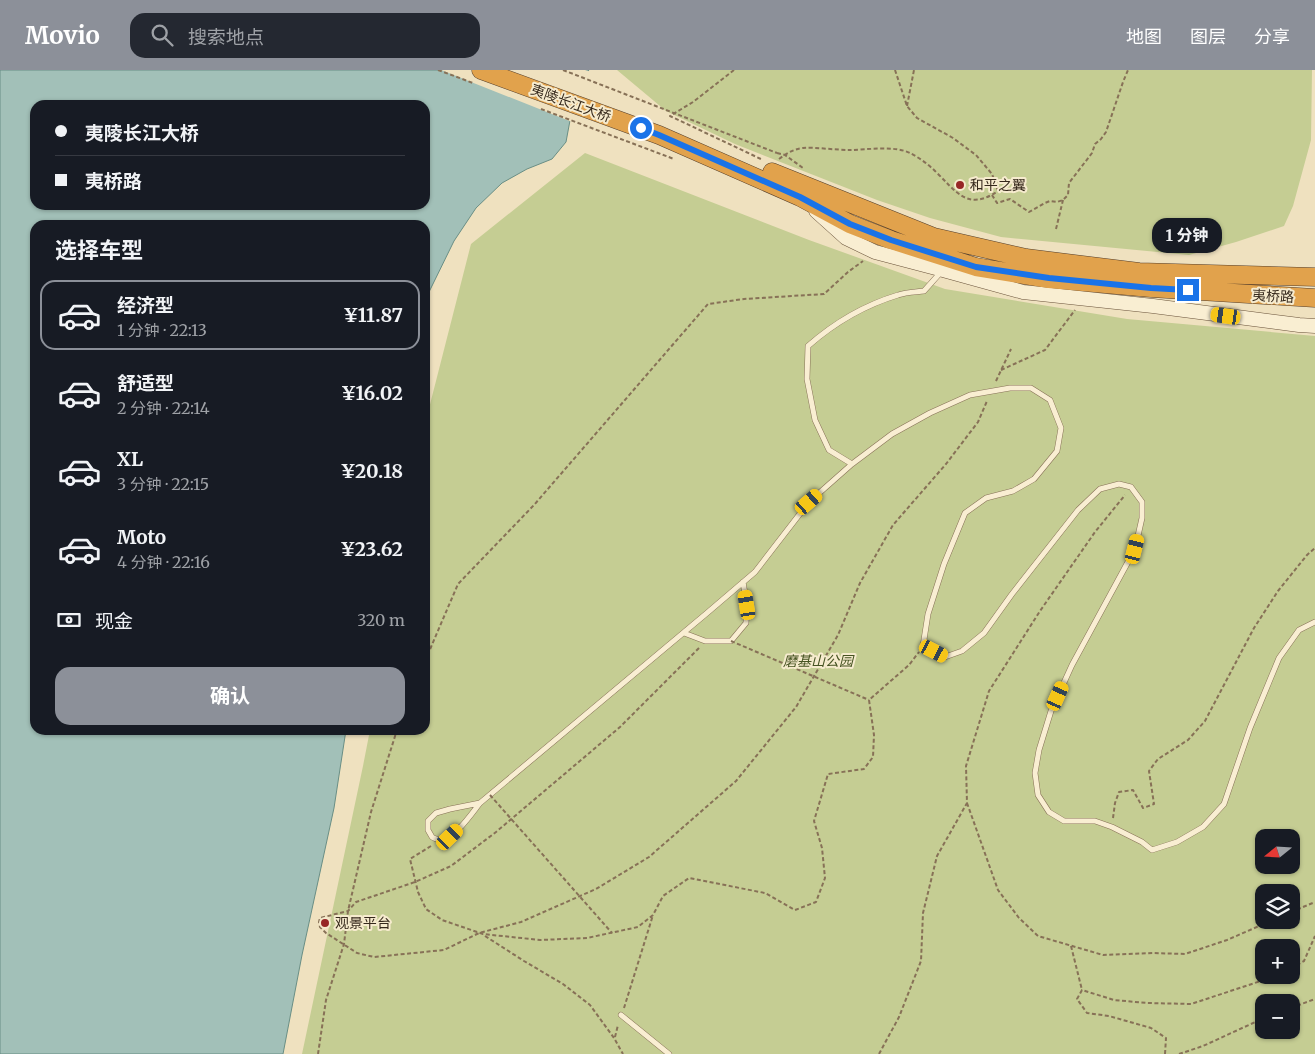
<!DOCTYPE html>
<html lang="zh">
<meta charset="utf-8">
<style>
:root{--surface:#171b24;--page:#242831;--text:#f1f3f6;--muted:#9ea1a6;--line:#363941;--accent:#8c9099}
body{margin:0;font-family:Merriweather,"Noto Sans SC",serif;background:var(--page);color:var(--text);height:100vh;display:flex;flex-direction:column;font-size:19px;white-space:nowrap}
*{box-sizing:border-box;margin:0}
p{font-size:16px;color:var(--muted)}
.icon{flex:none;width:28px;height:28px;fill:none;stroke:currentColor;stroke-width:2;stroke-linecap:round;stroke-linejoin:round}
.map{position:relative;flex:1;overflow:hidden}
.sheet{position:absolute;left:30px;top:150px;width:400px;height:515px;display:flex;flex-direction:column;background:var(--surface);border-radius:15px;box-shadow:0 1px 4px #0004}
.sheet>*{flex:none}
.top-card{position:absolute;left:30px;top:30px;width:400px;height:110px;border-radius:15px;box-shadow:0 1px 4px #0004;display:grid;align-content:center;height:110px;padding:0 25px;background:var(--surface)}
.needle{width:32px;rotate:252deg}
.fabs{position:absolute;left:1255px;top:759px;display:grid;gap:10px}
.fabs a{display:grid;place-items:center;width:45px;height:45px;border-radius:10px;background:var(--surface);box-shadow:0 1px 4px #0004;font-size:25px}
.end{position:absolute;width:22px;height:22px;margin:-11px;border:6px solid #1a73e8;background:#fff;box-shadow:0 0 0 2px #fff}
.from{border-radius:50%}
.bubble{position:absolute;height:35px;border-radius:15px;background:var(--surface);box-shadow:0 1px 4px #0004;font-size:16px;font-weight:700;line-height:35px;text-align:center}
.car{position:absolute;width:15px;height:30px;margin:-15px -8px;border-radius:6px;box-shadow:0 0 4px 1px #0007;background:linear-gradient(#f5c518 24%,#345 0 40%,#f5c518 0 76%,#345 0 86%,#f5c518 0)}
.top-card b{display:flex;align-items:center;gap:18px;height:48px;font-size:19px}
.top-card b+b{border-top:1px solid var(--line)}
.top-card i{width:12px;height:12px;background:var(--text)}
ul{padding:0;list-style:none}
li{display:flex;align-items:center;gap:15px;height:70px;margin:0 10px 8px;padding:0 15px;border:2px solid transparent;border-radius:15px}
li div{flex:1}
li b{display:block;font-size:19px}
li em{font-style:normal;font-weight:700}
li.active{border-color:var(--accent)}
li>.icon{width:45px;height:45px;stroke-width:1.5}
h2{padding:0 25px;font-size:22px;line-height:60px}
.pay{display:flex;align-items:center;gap:12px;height:55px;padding:0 25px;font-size:19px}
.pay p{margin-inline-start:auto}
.cta{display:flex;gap:10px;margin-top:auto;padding:10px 25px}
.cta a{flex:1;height:58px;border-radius:15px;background:var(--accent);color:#fff;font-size:20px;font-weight:700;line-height:58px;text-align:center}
header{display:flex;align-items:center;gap:30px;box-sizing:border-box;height:70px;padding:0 25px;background:var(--accent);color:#fff}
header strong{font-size:24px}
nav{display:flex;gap:28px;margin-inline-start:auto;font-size:18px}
.search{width:350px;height:45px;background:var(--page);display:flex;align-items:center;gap:12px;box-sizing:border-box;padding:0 18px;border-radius:15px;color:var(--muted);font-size:19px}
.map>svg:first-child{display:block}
.green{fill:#c5cd93;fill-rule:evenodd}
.water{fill:#a2c0b8;stroke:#698e85;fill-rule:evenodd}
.pier{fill:#efe1bf}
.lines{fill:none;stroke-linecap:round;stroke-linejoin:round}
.lane-casing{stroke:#877157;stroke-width:6}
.secondary-casing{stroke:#69523a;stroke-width:15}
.highway-casing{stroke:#553f2c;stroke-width:19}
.path{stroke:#877157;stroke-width:2;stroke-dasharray:4 2.5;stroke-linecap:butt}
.lane{stroke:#f9eed2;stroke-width:5}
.secondary{stroke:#f9eed2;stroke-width:14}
.highway{stroke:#e1a24c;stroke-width:18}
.path-bridge{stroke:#877157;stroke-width:2;stroke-dasharray:4 2.5;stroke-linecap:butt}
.route{stroke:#1a73e8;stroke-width:6}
.poi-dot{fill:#972726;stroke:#f6ebce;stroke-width:2}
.labels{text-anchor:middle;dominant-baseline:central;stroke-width:4;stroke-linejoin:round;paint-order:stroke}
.street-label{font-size:14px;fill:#36291c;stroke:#f6ebce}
.poi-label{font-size:14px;fill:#36291c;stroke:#f6ebce;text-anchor:start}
.park-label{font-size:14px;font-style:italic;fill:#465322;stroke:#f6ebce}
</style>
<header>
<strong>Movio</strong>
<div class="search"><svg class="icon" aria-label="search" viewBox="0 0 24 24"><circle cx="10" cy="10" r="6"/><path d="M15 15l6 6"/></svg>搜索地点</div>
<nav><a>地图</a><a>图层</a><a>分享</a></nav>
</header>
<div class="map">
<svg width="1315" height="984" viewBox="0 0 1315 984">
<rect width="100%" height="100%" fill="#efe1bf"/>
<path class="green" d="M617,0H1312L1311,70L1293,136L1284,156L1236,172L1189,185L1001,167L930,148L877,130L735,74L666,41Z
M585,83L809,170L945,219L1127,249L1315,266V984H302L363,696L370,660H425V354L471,174ZM1264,768H1291V795H1264ZM1264,822H1291V850H1264ZM1264,878H1291V905H1264ZM1264,932H1291V960H1264Z"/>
<path class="water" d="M0,0H589L581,9L571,45L566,72L552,89L527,99L502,113L476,138L454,171L429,222L425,237V155H35V660H346L334,738L302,885L283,984H0ZM35,35H425V135H35Z"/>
<path class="pier" d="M441,0H585L591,2L583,10L572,52Z"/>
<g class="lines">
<g class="lane-casing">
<path id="lane" d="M852,394L829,380L815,350L807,309L808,276C833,254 865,235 898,225C906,222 916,222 924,221L941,202
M684,563L705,571H731L746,553L747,535L743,512
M480,733L450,739L436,743L428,751V760L432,767C433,768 439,770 440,770C454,770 472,743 480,733L707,543L755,502L809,432L852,394L892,364L930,343L970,325L1010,318H1031L1050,330L1061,358L1057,381L1034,409L1013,421L986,428L965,443L944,494L928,544L923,576L945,587L962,581L984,563L1012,524L1078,440L1100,419L1119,414L1131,417L1142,432V448L1135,479L1072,595L1051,641L1039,680L1035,703L1038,725L1049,742L1064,751H1095L1112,757L1142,772L1152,780L1177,772L1203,757L1224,734L1250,658L1279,588L1299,560L1315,552
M621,945L669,984"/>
</g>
<g class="secondary-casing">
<path id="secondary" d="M816,141L846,168L875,182L951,202
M943,200L1023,222L1153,236L1299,255L1315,256"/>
</g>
<g class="highway-casing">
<path id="highway" d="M481,0L659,65L800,127L850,154L891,170L976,197L1049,209L1151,218L1315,228
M772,102L934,167L1026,188L1139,202L1315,207"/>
</g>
<path class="path" d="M438,0L473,13
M734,0L693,32L670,46L763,90
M907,36L914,0
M541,39L674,89
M777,83L785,85L803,98
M779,89C786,84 793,79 803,78C816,77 835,80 849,80C867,80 893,75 910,83C918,87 928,94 935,101C956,121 967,142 998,121L992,104L976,85L953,68L917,48L907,36L895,0
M992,125L997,133L1010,129L1029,142L1045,133L1050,131L1057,132L1063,130L1068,125L1069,113L1092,83L1095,74L1101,69L1106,62L1123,12L1128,0
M1056,159L1063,130
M1001,300L1045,280L1075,240
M996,311L1011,279
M699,578L620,657L496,762L451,796L415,812L356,832L348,841L320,848L319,852L320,857L326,863L357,883L374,887L444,880L479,863L521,852L596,819L649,787L736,711L796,637L838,565L860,513L893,455L946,394L978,352L987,331
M425,591L458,514L534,435L708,234L744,229L824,224L848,202L863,191
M967,733L998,820L1019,848L1038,866L1103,885L1153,883L1185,884L1227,870L1273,850
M1113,748L1115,733L1119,722L1133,720L1143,738L1154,734L1149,701L1158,689L1188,670L1205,651L1254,558L1278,521L1307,485L1315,478
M431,776L410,789L418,822L426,839L442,850L483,864L540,870L587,868L638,857L653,845L663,826L689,808L765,823L795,840L816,832L825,808L822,778L814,751L828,704L864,699L873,687L874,665L869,630L909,595L919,582
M1291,842L1315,832
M485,866L524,891L563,914L590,935L614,968L623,984
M1071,876L1082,920
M1291,898L1304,891L1315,866
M624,938L653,845
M1291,938L1315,929
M615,967L618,955
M318,984L326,930L344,874L348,841L371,742L397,660
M879,984L899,947L921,891L923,843L937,786L967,733L966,696L989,621L1040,541L1095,462L1125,425
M1165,984L1166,968L1151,958L1109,946L1087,943L1077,929L1082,920L1114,930L1147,933L1191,934L1279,905
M1179,984L1203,976L1264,948"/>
<use href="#lane" class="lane"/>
<use href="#secondary" class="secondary"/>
<use href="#highway" class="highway"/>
<path class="path-bridge" d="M563,0L777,83
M731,571L869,630
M490,725L612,863"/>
</g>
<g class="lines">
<path class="route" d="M641,58L659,65L800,127L850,154L891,170L976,197L1049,208L1151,218L1188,220"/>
</g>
<g class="poi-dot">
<circle cx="960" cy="115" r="5"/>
<circle cx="325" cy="853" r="5"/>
</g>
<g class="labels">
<g class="street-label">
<text transform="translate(571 33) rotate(20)">夷陵长江大桥</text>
<text transform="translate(1273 226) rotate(3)">夷桥路</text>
</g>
<g class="poi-label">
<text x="970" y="115">和平之翼</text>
<text x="335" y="853">观景平台</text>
</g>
<g class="park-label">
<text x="818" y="591">磨基山公园</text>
</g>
</g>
</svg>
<div class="fabs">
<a><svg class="needle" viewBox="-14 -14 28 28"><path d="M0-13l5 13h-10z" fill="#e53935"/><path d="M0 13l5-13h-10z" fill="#9ea1a6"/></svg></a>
<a><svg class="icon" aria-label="layers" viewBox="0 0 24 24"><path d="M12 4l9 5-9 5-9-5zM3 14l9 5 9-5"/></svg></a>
<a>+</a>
<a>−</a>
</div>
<i class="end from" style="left:641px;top:58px"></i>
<i class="end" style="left:1188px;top:220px"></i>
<div class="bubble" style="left:1152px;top:148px;width:70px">1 分钟</div>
<i class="car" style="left:1226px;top:246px;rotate:278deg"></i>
<i class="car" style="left:809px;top:432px;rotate:49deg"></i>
<i class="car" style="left:1135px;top:479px;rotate:14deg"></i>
<i class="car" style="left:747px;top:535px;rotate:351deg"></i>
<i class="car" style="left:934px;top:581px;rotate:117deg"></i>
<i class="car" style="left:1058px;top:626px;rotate:24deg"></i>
<i class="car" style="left:450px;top:767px;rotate:46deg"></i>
<div class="top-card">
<b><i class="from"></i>夷陵长江大桥</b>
<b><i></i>夷桥路</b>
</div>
<section class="sheet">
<h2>选择车型</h2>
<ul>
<li class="active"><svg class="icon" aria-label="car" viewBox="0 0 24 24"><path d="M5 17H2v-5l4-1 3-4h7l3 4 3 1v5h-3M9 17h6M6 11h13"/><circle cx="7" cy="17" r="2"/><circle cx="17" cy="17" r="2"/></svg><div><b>经济型</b><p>1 分钟 · 22:13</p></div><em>¥11.87</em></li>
<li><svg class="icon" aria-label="car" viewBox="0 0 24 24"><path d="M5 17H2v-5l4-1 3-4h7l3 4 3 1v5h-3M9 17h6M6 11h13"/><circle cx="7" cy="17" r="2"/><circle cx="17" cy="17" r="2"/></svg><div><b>舒适型</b><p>2 分钟 · 22:14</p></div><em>¥16.02</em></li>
<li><svg class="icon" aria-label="car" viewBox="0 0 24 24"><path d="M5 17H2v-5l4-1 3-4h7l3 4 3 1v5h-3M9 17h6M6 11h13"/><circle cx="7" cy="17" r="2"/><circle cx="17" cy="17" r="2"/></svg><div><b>XL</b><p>3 分钟 · 22:15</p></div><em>¥20.18</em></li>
<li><svg class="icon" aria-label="car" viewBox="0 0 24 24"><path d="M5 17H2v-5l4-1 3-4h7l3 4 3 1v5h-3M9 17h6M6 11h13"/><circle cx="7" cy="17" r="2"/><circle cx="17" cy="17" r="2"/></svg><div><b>Moto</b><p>4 分钟 · 22:16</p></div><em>¥23.62</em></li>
</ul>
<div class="pay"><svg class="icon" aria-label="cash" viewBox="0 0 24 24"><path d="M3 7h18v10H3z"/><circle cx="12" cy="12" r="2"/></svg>现金<p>320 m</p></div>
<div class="cta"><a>确认</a></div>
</section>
</div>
